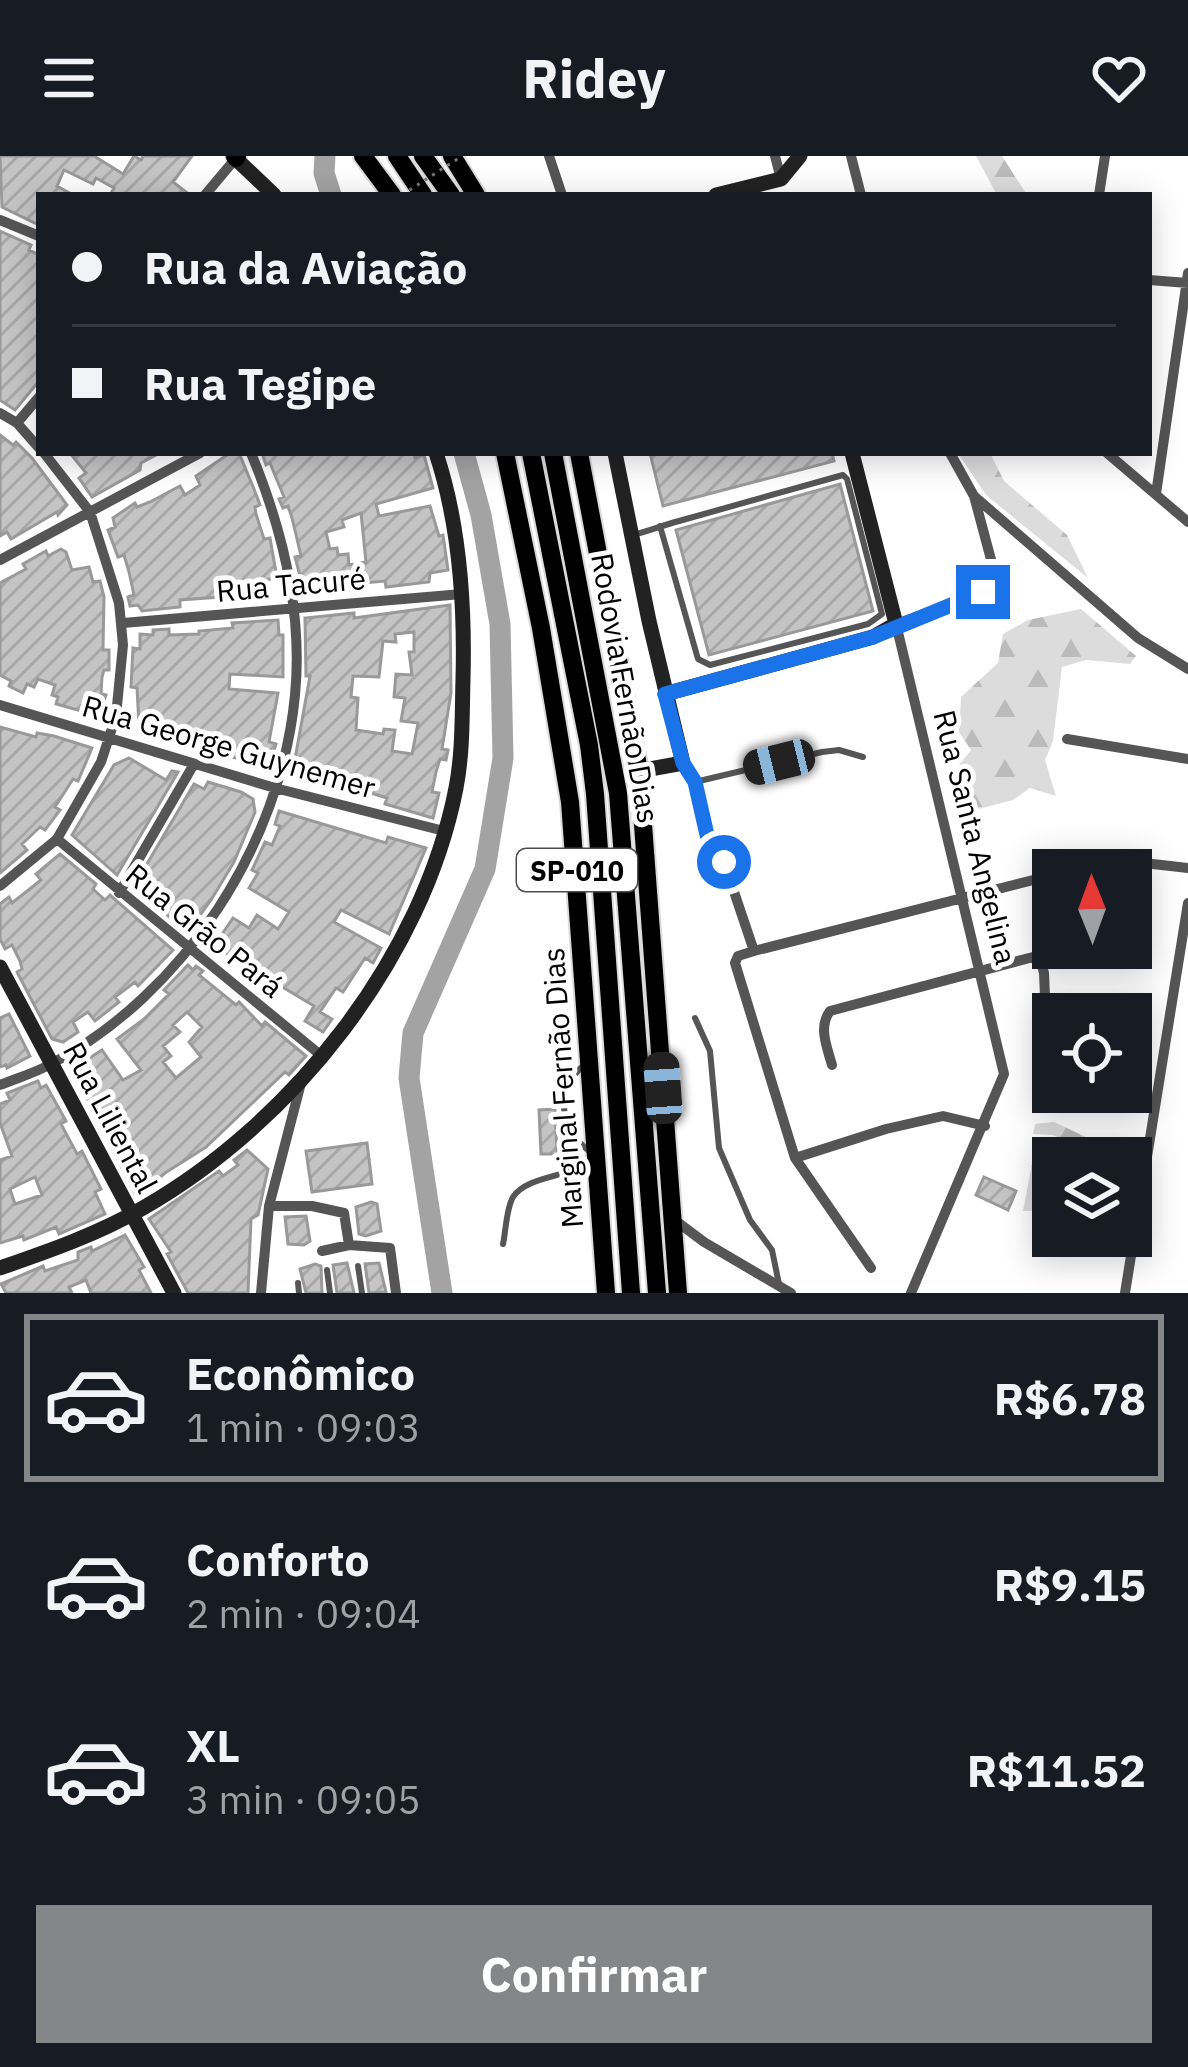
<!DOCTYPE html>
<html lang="pt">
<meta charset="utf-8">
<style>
:root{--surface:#171b24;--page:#20242c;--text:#f1f3f6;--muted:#9ea1a6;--line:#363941;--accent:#858687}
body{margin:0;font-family:"IBM Plex Sans",sans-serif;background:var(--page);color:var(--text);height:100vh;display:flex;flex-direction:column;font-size:45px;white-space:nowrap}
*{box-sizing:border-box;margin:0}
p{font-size:39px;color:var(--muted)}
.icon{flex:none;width:66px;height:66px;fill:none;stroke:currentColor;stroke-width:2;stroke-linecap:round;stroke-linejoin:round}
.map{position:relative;height:1137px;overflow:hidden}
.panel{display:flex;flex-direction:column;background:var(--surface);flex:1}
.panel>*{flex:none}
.guide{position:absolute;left:36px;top:36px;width:1116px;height:264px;border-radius:0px;box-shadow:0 6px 30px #0003;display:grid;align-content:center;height:264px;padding:0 36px;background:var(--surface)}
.needle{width:78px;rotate:359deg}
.fabs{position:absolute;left:1032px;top:693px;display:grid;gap:24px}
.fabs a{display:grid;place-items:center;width:120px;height:120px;border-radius:0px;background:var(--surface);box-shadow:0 6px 30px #0003;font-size:60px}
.end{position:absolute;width:54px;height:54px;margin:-27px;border:15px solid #1a73e8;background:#fff;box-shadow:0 0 0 6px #fff}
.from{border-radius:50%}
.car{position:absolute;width:36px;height:72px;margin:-36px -18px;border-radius:15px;box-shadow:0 0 9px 3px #0007;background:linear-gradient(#222 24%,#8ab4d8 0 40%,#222 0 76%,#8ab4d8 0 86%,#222 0)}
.guide b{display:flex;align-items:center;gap:42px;height:114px;font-size:45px}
.guide b+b{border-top:3px solid var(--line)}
.guide i{width:30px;height:30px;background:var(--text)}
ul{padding:21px 0 0;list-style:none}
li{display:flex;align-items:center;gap:36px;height:168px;margin:0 24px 18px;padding:0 12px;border:6px solid transparent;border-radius:0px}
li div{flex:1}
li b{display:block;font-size:45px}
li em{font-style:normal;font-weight:700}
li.active{border-color:var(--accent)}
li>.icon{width:108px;height:108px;stroke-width:1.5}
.cta{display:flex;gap:24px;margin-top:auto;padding:24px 36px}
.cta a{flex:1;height:138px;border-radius:0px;background:var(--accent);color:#fff;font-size:48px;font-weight:700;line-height:138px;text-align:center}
header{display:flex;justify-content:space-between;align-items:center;height:156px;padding:0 36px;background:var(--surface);font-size:54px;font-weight:700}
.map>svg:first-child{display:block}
.forest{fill:url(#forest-firs)}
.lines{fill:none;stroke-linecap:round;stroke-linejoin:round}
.river{stroke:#a3a3a3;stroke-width:21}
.building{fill:url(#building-hatch);stroke:#999;stroke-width:3;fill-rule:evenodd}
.highway-casing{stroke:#dbdbdb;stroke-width:22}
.lane{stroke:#555;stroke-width:6}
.street{stroke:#555;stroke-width:10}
.secondary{stroke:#222;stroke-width:15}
.highway{stroke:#000;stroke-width:18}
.path-bridge{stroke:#777;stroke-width:3;stroke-dasharray:3 6;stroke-linecap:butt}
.route{stroke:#1a73e8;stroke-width:15}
.labels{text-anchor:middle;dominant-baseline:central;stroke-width:10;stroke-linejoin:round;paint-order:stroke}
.shield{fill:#fff;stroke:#4c4c4c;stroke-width:3}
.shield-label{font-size:27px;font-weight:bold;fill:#000}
.street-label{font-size:30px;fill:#000;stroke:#fff}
</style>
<header><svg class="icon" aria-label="menu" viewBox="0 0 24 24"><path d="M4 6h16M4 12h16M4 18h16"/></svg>Ridey<svg class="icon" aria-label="heart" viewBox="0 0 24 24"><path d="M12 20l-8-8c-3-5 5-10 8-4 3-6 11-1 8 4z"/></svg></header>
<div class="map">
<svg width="1188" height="1137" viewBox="0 0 1188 1137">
<defs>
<pattern id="forest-firs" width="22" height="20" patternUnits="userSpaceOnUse" patternTransform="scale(3)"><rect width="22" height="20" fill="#dcdcdc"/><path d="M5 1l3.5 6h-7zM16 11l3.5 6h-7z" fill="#bbb"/></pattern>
<pattern id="building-hatch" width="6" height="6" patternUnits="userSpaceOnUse" patternTransform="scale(3)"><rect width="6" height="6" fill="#c4c4c4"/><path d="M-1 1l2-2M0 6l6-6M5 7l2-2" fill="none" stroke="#a7a7a7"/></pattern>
</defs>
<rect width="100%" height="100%" fill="#fff"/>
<path class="forest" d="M976,0H1002L1027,39H997Z
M958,297H990L1004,325L1067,379L1088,422L986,339Z
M1081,453L1136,500L1130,508L1086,504L1062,511L1053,585L1045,604L1056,640L1030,632L1013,644L967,656L952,618L971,594L959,576L961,541L998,507L1003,478L1028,464Z
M1054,966L1088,982L1091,999L1087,1002H1053V1054L1023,1055L1035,992L1072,1000L1071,987L1053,979L1033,978L1035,968Z"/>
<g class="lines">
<path class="river" d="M325,0L324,17L331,39
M442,1137L409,922L413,877L485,713L503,602L500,468L481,359L464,297"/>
</g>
<path class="building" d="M0,0H94L123,18L134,0L141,4L143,0H192L173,26L190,39H110L114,32L96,22L93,28L64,14L57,30L73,39H39V69L2,51Z
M0,75L31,89L29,94L39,99V225L15,254L0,244Z
M0,279L13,289L16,286L32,302L67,349L58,359L57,356L11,383L7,376L0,380Z
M70,297H160L141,307L140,314L92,341L79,322L86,317Z
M230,297H239L254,333L260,349L255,351L256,358L264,383L270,382L277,422L233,429L234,440L180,444V451L142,455L138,449L130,450L128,441L134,439L129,416L124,399L118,401L108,374L115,371L113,362L135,347L137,351L150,346L180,330L185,339L200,329L196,320Z
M262,297H414L415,302L424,299L433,332L376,348L379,360L430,350L439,380L443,379L448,414L430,417L429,426L386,431L385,425L351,428L352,434L305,439L295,401L301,400L292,362L288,350L283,352L279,343L284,341L270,307L266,309ZM361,357L366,406L349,409L348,398L338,399L337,392L330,393L326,376L344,371L342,364Z
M650,297H832L834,305L663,350Z
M840,328L873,455L709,499L676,374Z
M61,393L66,396L72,414L89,411L93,426L100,425L104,441L103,494H109V514H104L102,521L101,538L106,539L99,560L56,548L58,541L52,539L55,529L38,523L34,531L27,528L23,537L9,530L11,525L0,519V427L26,413L23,408L46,395L48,400Z
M450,449L451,537L442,593L448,594L446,604L440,603L436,616L432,636L439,637L433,662L385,648L387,642L355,632L353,639L297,621L299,615L293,614L310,520H306L305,462L354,457V462ZM414,476V496H409L412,519L396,518L394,541L405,542L401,565L418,567L412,598L392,595L395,574L384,573L383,578L356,574L358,542L351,541L353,520L379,521L383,485L396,486L395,478Z
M278,464L279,479H283V521L230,518L229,533L278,537L269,586L276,588L269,609L231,601L233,595L205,587L204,593L171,584L173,575L139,569L137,532L131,531L133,492L140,493V478L153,479V474L169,473V479L199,478V475L233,472L232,467Z
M0,571L36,581L37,577L54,580L92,592L78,625L73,623L55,651L60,654L45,674L40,671L22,688L27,694L0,717Z
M129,602L166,624L172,615L178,616L117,719L72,679L114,609Z
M208,626L241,636L253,643L255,656L234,706L211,744L198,762L192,758L181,771L134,730L194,628L204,633Z
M279,655L386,687L388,681L426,692L389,778L341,754L334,766L381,792L373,807L365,802L343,836L336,832L320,856L332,863L323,876L305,865L314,850L214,790L233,762L249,772L257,759L278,773L289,756L249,732L258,717L252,714L265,686L272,689L280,670L275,668Z
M60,698L96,728L93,733L105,744L110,739L173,794L138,830L135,826L115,841L119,846L95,865L88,856L73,866L78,876L63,886L52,883L17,816L22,813L20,805L12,789L5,793L0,783V748L9,741L12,747L31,732L41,724L36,718Z
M188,809L193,814L196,810L203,815L199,819L236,849L239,846L262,870L265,866L306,900L289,919L285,916L206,991L165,1017L140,1039L135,1038L75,918L86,912L83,906L102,894L123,924L141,914L117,883L144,863L169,838L164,834ZM187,856L202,871L189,886L201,901L176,922L163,906L171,900L163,890L180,876L173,869Z
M9,858L30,900L7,912L6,909L0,911V862Z
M38,925L41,932L46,929L66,965L61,968L77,998L82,995L101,1033L95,1036L105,1058L59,1078L56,1071L24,1084L23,1080L0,1087V1004L12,1000L0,967V948L10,944L7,937ZM35,1021L42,1039L15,1048L10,1033Z
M555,953L557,998H541L539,954Z
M367,987L372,1028L312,1036L306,995Z
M247,994L268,1013L258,1059L251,1063L248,1137H188L167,1098L171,1096L149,1063L219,1015L223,1020L238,1009L234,1004Z
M984,1021L1016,1035L1008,1054L976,1039Z
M371,1046L377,1048L381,1075L366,1080L359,1078L356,1051Z
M306,1060L310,1085L304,1089L288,1088L285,1061Z
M125,1079L144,1111L139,1114L151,1137H91L86,1124L69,1131L72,1137H6L1,1128L43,1110L45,1115L78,1104V1096L91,1091L92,1095Z
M347,1107L354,1137H337L333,1109Z
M379,1107L386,1136L369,1137L365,1108Z
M315,1108L321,1110L322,1137H306L300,1113Z"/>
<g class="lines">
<g class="highway-casing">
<path id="highway" d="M363,0L392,39
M397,0L423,39
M423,0L451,39
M452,0L476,39
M236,2L237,0
M505,297L541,472L570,646L606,1137
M531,297L589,589L595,638L631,1137
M553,297L618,637L657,1137
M579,297L639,615L678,1137"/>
</g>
<path class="lane" d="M633,379C649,375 664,369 679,365L843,319L847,323L882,458L868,468L710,509L698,503L660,370
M695,626L822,596L839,594L863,601
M695,862L710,895L719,992L750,1064L772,1094L779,1128
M583,910C555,934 559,972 588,994
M503,1088C506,1075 506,1053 513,1041C526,1020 569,1021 590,1006
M358,1110L362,1137
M327,1114L330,1137
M298,1127L299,1137"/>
<path class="street" d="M549,0L562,39
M775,0L781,23
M851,0L861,39
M205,39L236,2
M1099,39L1105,0
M0,64L39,80
M1149,124L1188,127
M0,257L17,267L39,292
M17,267L39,241
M950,297L974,340L1138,482L1188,513
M1107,297L1188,366
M1156,338L1188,117
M0,404L200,297
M123,467L462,438
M0,549L275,632L444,675
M1067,583L1188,603
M683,607L695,626L707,679L724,706L754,795
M57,683L323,901
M1073,714L1144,707L1188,712
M0,730L57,683L101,606L116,560L123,489L119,447L90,356L44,297
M119,737L194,608
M832,909C827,891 818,871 830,855L1033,801L1041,806L1044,817L1049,933
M0,929C17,922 35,917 51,908C184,838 281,688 295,539C303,457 282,372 251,297
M795,1002L886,973L943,960L985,970
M269,1050H312L344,1057L349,1089
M672,1062L704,1086L791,1137
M322,1095L349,1089L390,1092L396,1137
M871,1112L795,1002L735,807L738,800L754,795L1053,719
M261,1137L269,1050L301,927
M911,1137L1004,918L896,468L973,441L989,430L993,411L974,340
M1125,1137L1188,747"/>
<path class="secondary" d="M233,0L274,39
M716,39L781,23L800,0
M615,297L649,465L683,607L639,615
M665,538L873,481L896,468L852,297
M0,811L174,1137
M0,1112C49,1095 98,1078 143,1052C292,967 423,802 456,632C463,596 462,558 463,523C465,447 460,369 436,297"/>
<use href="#highway" class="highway"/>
<path class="path-bridge" d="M402,39L462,0"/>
</g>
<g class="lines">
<path class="route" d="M724,706L707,679L695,626L683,607L665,538L873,481L983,436"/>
</g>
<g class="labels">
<rect class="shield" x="517" y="693" width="120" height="42" rx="9"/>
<g class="shield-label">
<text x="577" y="714">SP-010</text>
</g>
<g class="street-label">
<text transform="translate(291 428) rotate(-5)">Rua Tacuré</text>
<text transform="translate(626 532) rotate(80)">Rodovia Fernão Dias</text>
<text transform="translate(229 590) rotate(16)">Rua George Guynemer</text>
<text transform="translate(976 681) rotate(76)">Rua Santa Angelina</text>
<text transform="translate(205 774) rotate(39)">Rua Grão Pará</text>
<text transform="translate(562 932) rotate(-94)">Marginal Fernão Dias</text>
<text transform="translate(111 961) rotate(62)">Rua Liliental</text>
</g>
</g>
</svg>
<div class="fabs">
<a><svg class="needle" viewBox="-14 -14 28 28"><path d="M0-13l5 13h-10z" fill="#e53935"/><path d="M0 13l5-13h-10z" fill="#9ea1a6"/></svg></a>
<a><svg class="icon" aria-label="locate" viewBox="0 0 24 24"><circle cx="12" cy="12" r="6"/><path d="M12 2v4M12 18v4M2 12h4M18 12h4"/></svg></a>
<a><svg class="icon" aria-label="layers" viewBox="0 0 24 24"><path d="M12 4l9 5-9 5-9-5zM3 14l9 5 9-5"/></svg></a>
</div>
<i class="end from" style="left:724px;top:706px"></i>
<i class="end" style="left:983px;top:436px"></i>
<i class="car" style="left:779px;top:606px;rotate:256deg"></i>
<i class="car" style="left:663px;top:932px;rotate:356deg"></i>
<div class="guide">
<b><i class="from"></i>Rua da Aviação</b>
<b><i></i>Rua Tegipe</b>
</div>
</div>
<section class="panel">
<ul>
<li class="active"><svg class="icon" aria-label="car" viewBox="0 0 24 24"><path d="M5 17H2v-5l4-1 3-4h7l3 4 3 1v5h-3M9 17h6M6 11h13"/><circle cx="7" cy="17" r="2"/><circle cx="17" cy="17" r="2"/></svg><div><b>Econômico</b><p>1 min · 09:03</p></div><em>R$6.78</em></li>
<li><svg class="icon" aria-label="car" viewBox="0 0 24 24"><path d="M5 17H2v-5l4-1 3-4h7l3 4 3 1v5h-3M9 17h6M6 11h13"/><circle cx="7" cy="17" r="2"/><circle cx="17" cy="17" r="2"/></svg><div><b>Conforto</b><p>2 min · 09:04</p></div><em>R$9.15</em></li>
<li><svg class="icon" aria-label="car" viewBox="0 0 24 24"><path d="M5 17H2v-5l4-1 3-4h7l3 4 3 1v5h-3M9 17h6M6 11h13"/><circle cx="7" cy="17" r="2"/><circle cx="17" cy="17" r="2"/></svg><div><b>XL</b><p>3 min · 09:05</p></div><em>R$11.52</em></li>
</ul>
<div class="cta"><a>Confirmar</a></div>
</section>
